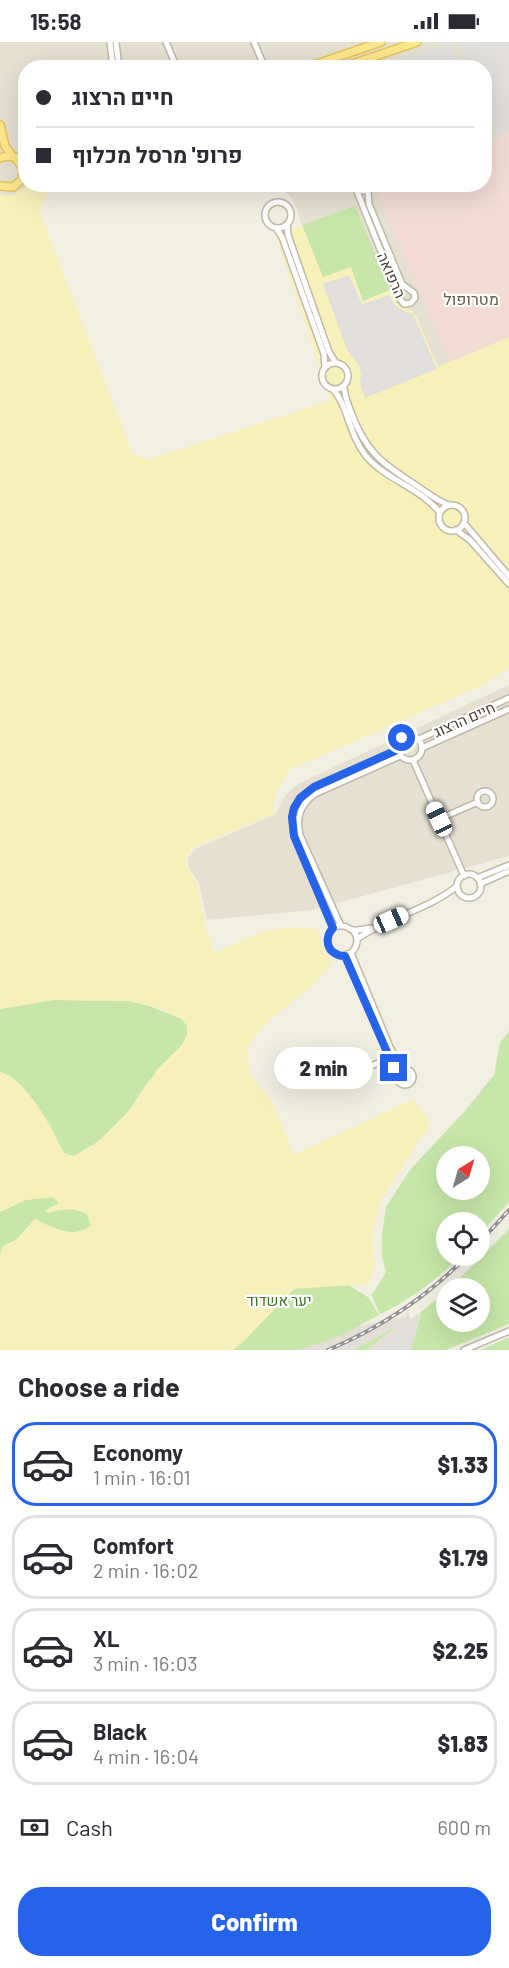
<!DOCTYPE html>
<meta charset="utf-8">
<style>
:root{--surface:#fff;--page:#f7f7f7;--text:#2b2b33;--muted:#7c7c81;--line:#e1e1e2;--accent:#2563eb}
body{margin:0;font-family:Barlow,Heebo,sans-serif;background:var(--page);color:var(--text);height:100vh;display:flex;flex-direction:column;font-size:22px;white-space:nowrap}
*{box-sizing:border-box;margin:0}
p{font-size:20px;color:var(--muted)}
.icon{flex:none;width:33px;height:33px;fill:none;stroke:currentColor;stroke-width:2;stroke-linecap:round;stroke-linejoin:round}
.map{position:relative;height:1308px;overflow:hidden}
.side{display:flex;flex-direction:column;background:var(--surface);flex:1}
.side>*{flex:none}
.hud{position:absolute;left:18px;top:18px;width:474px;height:132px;border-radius:24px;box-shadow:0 6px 24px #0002;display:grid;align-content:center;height:132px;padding:0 18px;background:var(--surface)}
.needle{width:39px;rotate:37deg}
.buttons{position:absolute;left:436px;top:1104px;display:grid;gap:12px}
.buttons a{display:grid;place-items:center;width:54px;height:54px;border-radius:50%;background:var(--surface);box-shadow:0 6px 24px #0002;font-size:30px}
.end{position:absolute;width:27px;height:27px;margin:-14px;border:8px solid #2563eb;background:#fff;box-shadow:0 0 0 3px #fff}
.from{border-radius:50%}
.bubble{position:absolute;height:42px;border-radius:21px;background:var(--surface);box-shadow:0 6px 24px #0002;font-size:20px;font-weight:800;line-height:42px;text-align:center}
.car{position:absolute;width:18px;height:36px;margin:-18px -9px;border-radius:8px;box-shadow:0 0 4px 2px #0007;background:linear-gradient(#fff 24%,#345 0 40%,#fff 0 76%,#345 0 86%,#fff 0)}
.hud b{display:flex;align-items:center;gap:21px;height:57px;font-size:22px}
.hud b+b{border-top:2px solid var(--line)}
.hud i{width:15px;height:15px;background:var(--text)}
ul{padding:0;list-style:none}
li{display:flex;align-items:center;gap:18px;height:84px;margin:0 12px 9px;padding:0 6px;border:3px solid var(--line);border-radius:24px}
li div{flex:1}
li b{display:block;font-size:22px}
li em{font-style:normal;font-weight:800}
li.current{border-color:var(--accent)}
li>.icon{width:54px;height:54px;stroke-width:1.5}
h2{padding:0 18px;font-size:27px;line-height:72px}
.pay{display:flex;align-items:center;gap:15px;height:66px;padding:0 18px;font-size:22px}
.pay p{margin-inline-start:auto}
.cta{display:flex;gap:12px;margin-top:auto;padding:12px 18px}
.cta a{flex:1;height:69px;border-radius:24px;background:var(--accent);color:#fff;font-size:24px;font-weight:800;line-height:69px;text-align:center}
.status{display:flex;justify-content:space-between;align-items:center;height:42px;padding:0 30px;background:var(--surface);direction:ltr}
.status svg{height:16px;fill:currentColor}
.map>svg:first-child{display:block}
.residential{fill:#e5e0d0}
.industrial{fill:#e3dfd7}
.medical{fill:#f3dbd4}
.green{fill:#c6e7a9;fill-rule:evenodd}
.sand{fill:#f8f0bb}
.parking{fill:#e1dfdb}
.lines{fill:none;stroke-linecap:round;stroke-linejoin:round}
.minor-casing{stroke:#c0b9a7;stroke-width:8}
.major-casing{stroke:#e5c65c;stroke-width:10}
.minor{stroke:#fff;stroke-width:5}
.major{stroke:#ffe78d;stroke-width:7}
.rail-casing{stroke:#939393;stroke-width:4}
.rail{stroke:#fff;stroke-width:1.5;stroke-dasharray:4.5;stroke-linecap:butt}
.route{stroke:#2563eb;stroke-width:8}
.labels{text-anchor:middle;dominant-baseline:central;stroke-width:4.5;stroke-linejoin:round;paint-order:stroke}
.street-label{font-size:15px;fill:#433e32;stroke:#fff}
.park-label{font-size:15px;fill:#3e7526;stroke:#fff}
.neighbourhood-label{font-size:16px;fill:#665c49;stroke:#fff}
</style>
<div class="status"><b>15:58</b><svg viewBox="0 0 49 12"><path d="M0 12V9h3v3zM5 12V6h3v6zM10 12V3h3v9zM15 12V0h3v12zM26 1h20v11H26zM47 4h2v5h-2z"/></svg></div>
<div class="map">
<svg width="509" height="1308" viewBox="0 0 509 1308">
<rect width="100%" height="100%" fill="#f1eee2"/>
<path class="residential" d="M0,0H509V324L444,352L322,245L294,159L279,143L484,142V26H26V142L41,143L0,160Z
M509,643V814L312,868L207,878L199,841L189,826L188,817L195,807L276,772L285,754L298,742Z"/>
<path class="industrial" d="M408,1263L410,1278L420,1271L411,1308H248L406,1274Z"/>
<path class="medical" d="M509,90V296L450,321L378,155L382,145L387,143L484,142L485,101Z"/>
<path class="green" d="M355,164L390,248L363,259L323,236L302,183Z
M53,958L129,959L144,962L182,977L187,984V993L182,1003L147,1041L129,1069L99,1099L74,1114L65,1112C58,1102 55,1092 49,1082C38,1064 20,1035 0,1030V967Z
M509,989V1160L480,1192V1180H447V1214H460C437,1238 410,1258 380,1272L371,1252L374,1250L386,1230L382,1215V1192L386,1165L410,1128L464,1070L494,1033L500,1001ZM447,1114H480V1148H447Z
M53,1155L60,1161L45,1169L73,1167L87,1172L91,1184C73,1197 53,1186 35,1177L16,1198L2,1205L0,1214V1170L25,1158Z
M509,1187V1282L446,1308H411L421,1270L447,1249V1280H480V1246H450Z
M266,1191L369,1256L379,1273L342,1293L299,1308H0V1303Z
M396,1285L366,1308H353H354Z
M509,1295V1308H481Z"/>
<path class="sand" d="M27,143H53L39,168L132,411L148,418L331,358L276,195L302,183L323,235L351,225L363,259L390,248C395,259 398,267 411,268L416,274L438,325L509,295V626L483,643L289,728L275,753L273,772L192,806L186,817L187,826L197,842L205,884L214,911L258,891L286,885L317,887L324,910L333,921L309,946L266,981L248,1004L249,1031L274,1063L293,1113L414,1057L430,1082L379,1161L372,1199L375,1223L369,1242L294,1247L243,1300L233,1308H0V1214L3,1204L16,1198L35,1177C52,1187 74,1197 91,1184L87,1172C75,1165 61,1167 48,1171L45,1169L59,1161L53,1155L25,1158L0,1170V1030C20,1035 38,1064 49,1082C55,1092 58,1102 65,1112L74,1114L99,1099L129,1069L158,1027L182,1003L187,993V984L182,977L158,966L129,959L53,958L0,967V152C12,156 19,151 27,143Z"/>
<path class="parking" d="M457,0H509V89L497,94L485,64L484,26L468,25Z
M451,1L460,25H463H398L395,18Z
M349,233L362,262L389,253L394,262L403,269L413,272L437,327L365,356L360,342L361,333L359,323L348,310L323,242Z
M405,1283L414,1286L409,1308H374Z"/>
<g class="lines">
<g class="minor-casing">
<path id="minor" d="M110,0L113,26
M116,0L119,26
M166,0L177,26
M254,0L265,26
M484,82L487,86L484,92
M351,142L356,147L364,149L375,142
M356,147L400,257L404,262L411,261L415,256L414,251L402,242L369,162L368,148
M265 173a13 13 0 1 1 26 0a13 13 0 1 1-26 0Z
M287,182L288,193L329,310L336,321
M276,186L282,195L324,312L325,325
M322 334a13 13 0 1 1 26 0a13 13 0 1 1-26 0Z
M344,344C344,353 348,362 351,370C366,411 382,421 417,444C428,451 437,459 449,463
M333,347C348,364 349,393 366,414C386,438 421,446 440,471
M439 476a13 13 0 1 1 26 0a13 13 0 1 1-26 0Z
M464,481L509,534
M456,488L470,498L509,542
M398 706a12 12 0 1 1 24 0a12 12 0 1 1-24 0Z
M419,697L509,656
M422,706L509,667
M413,718L464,834
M477 757a8 8 0 1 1 16 0a8 8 0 1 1-16 0Z
M439,777L478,760
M457 844a12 12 0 1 1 24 0a12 12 0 1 1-24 0Z
M477,836L509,823
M480,842L509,829
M341,884L300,793C296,775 300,763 315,752L400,714
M333,886L294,794L292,775L294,766L300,756L314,745L397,708
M353,888C359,896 358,904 351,911L341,914L330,908C325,898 329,882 343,884C347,884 349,887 352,888C358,889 367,886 372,886
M357,897C388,875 428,868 457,844
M351,911L390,1005L397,1019L404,1026
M345,914L397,1032
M397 1035a8 8 0 1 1 16 0a8 8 0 1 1-16 0Z
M322,1042L338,1038L390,1016
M464,1308L509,1289"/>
</g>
<g class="major-casing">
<path id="major" d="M305,26L381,0
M340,26L417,0
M0,83L5,104L13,115
M0,116L7,114L26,117
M16,117L23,126L22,138
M0,144L13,145L26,134"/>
</g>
<use href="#minor" class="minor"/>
<use href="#major" class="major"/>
<g class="rail-casing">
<path id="rail" d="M480,1200L509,1168
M328,1308C380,1286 428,1254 467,1214"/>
</g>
<use href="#rail" class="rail"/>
</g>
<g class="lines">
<path class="route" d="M394,1026L345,914C329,914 322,898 333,886L294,794L292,775L294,766L300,756L314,745L397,708L398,701L402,696"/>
</g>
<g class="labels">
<g class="street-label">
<text transform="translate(392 233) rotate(66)">הרפואה</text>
<text transform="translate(464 677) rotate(-24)">חיים הרצוג</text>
</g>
<g class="park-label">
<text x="279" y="1258">יער אשדוד</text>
</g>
<g class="neighbourhood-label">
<text x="471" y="256">מטרופול</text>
</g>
</g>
</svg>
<div class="buttons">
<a><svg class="needle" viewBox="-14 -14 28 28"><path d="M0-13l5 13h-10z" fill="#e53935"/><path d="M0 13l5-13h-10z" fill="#7c7c81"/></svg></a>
<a><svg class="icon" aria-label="locate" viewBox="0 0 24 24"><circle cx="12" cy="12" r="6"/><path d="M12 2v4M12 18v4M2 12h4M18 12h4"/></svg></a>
<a><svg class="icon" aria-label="layers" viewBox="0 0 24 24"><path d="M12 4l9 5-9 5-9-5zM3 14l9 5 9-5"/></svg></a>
</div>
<i class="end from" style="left:402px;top:696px"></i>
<i class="end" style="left:394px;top:1026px"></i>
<div class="bubble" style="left:274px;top:1005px;width:99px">2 min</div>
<i class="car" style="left:439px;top:777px;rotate:335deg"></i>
<i class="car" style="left:391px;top:878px;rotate:66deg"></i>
<div class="hud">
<b><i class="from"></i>חיים הרצוג</b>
<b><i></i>פרופ' מרסל מכלוף</b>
</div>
</div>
<section class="side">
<h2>Choose a ride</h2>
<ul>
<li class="current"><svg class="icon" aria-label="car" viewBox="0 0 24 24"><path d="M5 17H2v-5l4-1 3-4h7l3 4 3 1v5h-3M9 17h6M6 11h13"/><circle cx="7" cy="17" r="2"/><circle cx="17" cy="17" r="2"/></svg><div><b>Economy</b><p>1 min · 16:01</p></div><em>$1.33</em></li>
<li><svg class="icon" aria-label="car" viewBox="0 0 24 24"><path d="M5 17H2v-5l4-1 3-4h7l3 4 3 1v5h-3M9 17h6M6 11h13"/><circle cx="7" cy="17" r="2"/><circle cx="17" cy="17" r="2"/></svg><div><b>Comfort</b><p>2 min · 16:02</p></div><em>$1.79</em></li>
<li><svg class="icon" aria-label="car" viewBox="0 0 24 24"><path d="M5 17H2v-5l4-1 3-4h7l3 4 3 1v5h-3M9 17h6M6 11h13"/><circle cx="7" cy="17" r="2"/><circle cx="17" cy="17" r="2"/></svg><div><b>XL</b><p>3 min · 16:03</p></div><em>$2.25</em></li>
<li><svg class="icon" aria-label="car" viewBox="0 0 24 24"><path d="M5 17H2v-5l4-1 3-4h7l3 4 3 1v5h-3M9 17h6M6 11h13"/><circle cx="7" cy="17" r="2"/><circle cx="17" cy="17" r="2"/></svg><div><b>Black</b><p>4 min · 16:04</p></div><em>$1.83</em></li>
</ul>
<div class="pay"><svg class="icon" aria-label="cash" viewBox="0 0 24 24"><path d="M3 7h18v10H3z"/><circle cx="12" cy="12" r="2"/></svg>Cash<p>600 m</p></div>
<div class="cta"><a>Confirm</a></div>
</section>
